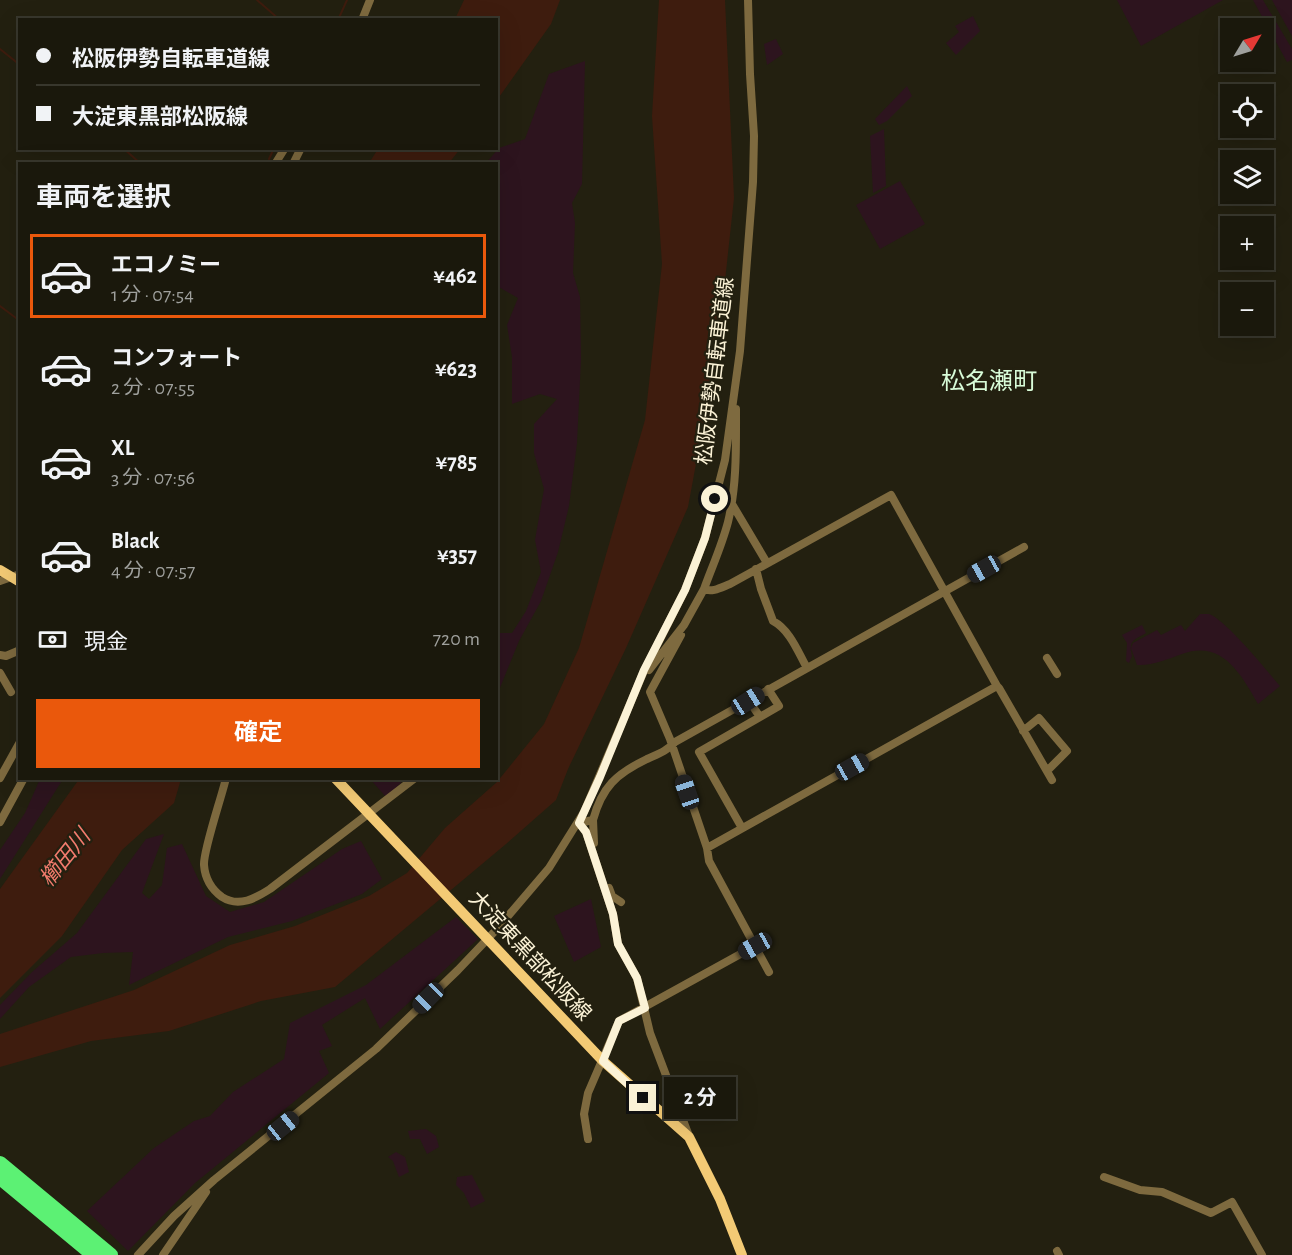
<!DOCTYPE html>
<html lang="ja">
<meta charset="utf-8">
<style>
:root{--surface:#1a180c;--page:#27251a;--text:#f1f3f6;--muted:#9fa09d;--line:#38372d;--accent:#ea580c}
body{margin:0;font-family:"Alegreya Sans","Noto Sans JP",sans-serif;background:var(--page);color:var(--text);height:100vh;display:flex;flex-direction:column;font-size:22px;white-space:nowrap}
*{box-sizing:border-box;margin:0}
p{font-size:20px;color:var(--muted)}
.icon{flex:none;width:33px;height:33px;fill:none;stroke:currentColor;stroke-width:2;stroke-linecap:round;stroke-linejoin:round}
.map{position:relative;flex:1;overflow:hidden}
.side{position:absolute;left:18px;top:162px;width:480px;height:618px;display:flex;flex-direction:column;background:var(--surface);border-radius:0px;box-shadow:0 6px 24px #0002,0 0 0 2px var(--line)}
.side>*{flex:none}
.banner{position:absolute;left:18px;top:18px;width:480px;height:132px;border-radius:0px;box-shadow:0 6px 24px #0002,0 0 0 2px var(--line);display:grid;align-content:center;height:132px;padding:0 18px;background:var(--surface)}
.needle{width:39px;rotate:52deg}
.tools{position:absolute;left:1220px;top:18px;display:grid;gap:12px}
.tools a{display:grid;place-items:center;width:54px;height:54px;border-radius:0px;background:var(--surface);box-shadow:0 6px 24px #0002,0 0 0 2px var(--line);font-size:30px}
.end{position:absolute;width:27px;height:27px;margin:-14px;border:8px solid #fbf2d6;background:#111;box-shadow:0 0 0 3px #111}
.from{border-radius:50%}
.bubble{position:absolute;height:42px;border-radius:0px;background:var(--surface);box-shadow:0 6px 24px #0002,0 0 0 2px var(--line);font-size:20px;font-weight:700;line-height:42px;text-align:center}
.car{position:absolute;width:18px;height:36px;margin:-18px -9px;border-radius:8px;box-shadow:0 0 4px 2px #0007;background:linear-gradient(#222 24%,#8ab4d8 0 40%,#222 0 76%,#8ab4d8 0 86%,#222 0)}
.banner b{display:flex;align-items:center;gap:21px;height:57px;font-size:22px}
.banner b+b{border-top:2px solid var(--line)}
.banner i{width:15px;height:15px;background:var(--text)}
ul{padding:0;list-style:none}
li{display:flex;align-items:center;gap:18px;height:84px;margin:0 12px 9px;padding:0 6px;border:3px solid transparent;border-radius:0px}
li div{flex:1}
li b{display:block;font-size:22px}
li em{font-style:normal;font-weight:700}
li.active{border-color:var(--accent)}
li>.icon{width:54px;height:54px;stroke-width:1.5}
h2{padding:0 18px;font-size:27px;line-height:72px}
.pay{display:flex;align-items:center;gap:15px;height:66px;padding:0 18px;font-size:22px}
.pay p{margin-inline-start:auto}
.primary-button{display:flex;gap:12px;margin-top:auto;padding:12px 18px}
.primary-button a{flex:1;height:69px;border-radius:0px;background:var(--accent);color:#fff;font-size:24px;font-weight:700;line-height:69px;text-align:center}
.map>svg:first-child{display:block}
.green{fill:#2d141e}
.water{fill:#3e1c0e}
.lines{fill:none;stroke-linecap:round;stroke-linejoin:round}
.stream{stroke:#3e1c0e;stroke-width:2}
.street{stroke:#7e6a3f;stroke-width:8}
.secondary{stroke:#f3ca75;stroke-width:10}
.highway{stroke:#5cf174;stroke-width:14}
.route{stroke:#fbf2d6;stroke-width:8}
.labels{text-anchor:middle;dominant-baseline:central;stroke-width:4.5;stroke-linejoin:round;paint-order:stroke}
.street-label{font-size:21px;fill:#fbf2d6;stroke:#232010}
.water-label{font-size:22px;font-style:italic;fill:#f27b6d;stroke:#232010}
.quarter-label{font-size:24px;fill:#d8fcd8;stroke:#232010}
</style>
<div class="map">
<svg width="1292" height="1255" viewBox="0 0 1292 1255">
<rect width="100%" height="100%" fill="#232010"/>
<path class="green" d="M1117,0H1223L1141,46Z
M1253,0H1263L1292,49V60L1287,62Z
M1272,0H1292V36Z
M973,16L980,31L956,55L946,43L959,32L955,26Z
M776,39L783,54L767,65L764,44Z
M585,61L582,184L572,203L575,223L573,273L580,297L581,359L577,443L569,506L558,552L541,601L519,641L497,695L498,633H512L526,611L541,572L535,540L544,489L534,453V424L557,399L540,394L512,404V357L507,325L518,298L497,286L496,164L486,163L499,148L525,139L549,74Z
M907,86L912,96L887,121L879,125L875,119Z
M884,129L886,186L873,193L870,136Z
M900,181L925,224L880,249L856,205Z
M1200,614C1202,614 1207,614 1209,614C1226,620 1267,671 1280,686L1258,704C1241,674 1222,639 1182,654C1168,659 1152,666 1137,665L1131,648L1133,643L1157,630L1161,635L1181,625L1185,631Z
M1142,625L1146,633C1134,640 1128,640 1132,656L1129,663L1126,661L1127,643L1122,635Z
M40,779H63L0,879V850L25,813Z
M370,779H400L401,783L386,797Z
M164,834L142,893L149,899L162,885L167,848L182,844L206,896L230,912L264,902L342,849L361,841L382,879L362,894L292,921L228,937L129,985L133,952L103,953L71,957L29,987L0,1019V1005L32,972L77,933L146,839Z
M591,899L601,947L574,962L554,916Z
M456,917L478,939L380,1029L365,998L322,1025L332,1046L319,1051L329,1073L195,1183L128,1251L87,1211L154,1148L194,1121L210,1116L233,1092L284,1059L290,1023L366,985Z
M426,1129L436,1136L439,1147L427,1154L420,1139H410L408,1131Z
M396,1152L405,1157L409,1172L399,1177L393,1161L388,1157Z
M472,1175L485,1201L471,1208L464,1193L456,1185L457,1177Z"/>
<path class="water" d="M464,0H560L551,24L497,100L496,20L455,19Z
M659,0H725L734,198L718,345L688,507L626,648L568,769L556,800L506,844L335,987L261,1001L169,1031L91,1041L0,1067V1034L134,990L230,945L295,926L369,896L407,873L445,828L497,782L544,724L579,648L645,420L662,264L652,116Z
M378,149V148L460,149L449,163H369Z
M80,778L181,779L174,803L122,850L62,936L0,998V889Z"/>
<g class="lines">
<path class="stream" d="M257,0L280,20
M338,20L347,0
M0,49L20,65
M123,148L141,164
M269,159L274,148
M0,306L20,321"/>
<path class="street" d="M362,20L370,0
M275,164L285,148
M293,164L301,148
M496,503V583
M732,504L767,563
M756,569L761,589L773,621C790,630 798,652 807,668
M0,581L20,574
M704,589C712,567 722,545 728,522C737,485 736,447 736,409
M681,635L650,692L670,739L707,848L709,861L769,972
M0,655L6,656L20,650
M1047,658L1057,674
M649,670L684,625L704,589C712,593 722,587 730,584L891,495L997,686L999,688L1052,780
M0,673L11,692
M749,701L760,717L779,706L768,689
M1023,731L1039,718L1067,751L1047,771
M0,778L20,742
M226,778C222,796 203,851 204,865C205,878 211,889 222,897C239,908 256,898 270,889L415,778
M593,820L594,843
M0,822L24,778
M579,823L593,820C602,787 616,774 647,759C658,754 667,751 675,742L1024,547
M579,823L586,832L613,914L618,944L637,978L650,1033L689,1136
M742,828L699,752L760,717
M707,848L997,686
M609,888L612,896L621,902
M588,1139L584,1114L588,1093L619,1021L755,946
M1104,1177L1140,1190L1162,1192L1211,1213L1232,1202L1262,1255
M1057,1251L1059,1255
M138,1255L174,1216L214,1180L376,1049L458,970L497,929L549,868L584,812L644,671L685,590L705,538L725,460L740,351L753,182L754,136L750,74L748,0
M163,1255L206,1192"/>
<path class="secondary" d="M0,570L20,582
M335,778L603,1061L689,1137L720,1199L742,1255"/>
<path class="highway" d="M0,1163L111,1255
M0,1178L93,1255"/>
</g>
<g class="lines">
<path class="route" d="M643,1098L603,1061L619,1021L645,1008L637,978L618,944L613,914L586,832L579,823L600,777L644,670L685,590L705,538L715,499"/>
</g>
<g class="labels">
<g class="street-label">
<text transform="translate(715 371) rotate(-83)">松阪伊勢自転車道線</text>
<text transform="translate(530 956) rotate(47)">大淀東黒部松阪線</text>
</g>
<g class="water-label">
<text transform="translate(65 858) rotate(-51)">櫛田川</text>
</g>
<g class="quarter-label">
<text x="989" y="382">松名瀬町</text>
</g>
</g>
</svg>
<div class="tools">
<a><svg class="needle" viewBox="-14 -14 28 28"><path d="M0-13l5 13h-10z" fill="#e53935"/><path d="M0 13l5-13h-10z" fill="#9fa09d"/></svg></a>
<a><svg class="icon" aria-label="locate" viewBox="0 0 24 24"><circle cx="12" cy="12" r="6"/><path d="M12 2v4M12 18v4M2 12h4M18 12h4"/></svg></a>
<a><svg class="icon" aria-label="layers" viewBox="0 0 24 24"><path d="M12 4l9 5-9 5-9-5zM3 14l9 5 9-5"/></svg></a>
<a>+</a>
<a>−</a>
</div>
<i class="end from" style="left:715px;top:499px"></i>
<i class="end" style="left:643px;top:1098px"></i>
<div class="bubble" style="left:664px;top:1077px;width:72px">2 分</div>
<i class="car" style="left:984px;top:569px;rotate:241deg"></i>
<i class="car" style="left:748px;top:701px;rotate:58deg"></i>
<i class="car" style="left:852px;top:767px;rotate:61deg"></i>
<i class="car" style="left:687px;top:792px;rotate:341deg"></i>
<i class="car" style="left:755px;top:946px;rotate:241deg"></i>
<i class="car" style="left:428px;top:998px;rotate:225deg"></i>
<i class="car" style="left:283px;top:1126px;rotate:51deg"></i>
<div class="banner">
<b><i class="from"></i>松阪伊勢自転車道線</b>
<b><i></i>大淀東黒部松阪線</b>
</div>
<section class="side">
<h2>車両を選択</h2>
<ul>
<li class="active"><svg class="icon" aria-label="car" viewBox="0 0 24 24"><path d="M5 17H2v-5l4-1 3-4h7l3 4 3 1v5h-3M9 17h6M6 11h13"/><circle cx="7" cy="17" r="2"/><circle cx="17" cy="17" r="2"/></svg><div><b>エコノミー</b><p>1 分 · 07:54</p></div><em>¥462</em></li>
<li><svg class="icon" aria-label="car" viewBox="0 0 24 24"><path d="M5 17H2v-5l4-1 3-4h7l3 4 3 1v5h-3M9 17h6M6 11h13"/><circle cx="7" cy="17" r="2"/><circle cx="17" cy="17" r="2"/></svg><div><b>コンフォート</b><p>2 分 · 07:55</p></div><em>¥623</em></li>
<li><svg class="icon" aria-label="car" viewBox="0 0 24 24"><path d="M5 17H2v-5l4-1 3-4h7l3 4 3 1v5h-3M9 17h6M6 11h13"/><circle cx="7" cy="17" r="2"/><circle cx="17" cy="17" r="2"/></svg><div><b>XL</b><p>3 分 · 07:56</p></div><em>¥785</em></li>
<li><svg class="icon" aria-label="car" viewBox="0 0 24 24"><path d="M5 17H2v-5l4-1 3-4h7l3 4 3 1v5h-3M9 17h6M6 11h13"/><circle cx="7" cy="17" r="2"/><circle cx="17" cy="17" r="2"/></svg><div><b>Black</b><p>4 分 · 07:57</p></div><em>¥357</em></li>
</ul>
<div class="pay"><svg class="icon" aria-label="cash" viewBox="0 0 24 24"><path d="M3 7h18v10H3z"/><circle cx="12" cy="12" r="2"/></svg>現金<p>720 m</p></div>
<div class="primary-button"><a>確定</a></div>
</section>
</div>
